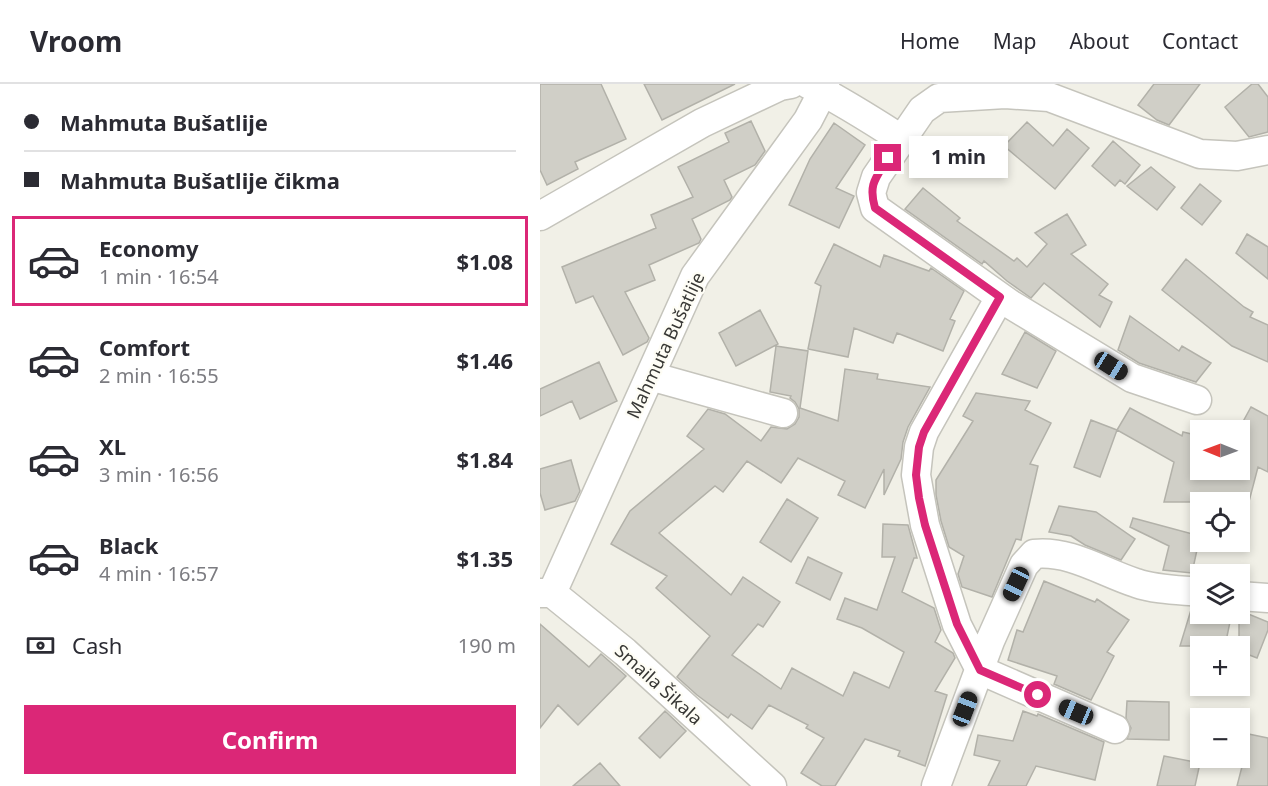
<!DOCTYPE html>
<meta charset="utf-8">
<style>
:root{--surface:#fff;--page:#f2f2f3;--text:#2b2b33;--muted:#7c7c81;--line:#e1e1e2;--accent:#db2777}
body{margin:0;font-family:"Noto Sans",sans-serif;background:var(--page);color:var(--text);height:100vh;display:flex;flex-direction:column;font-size:22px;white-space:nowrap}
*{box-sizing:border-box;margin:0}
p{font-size:20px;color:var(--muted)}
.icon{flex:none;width:33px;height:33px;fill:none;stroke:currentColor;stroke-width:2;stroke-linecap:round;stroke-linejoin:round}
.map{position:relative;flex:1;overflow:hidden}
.side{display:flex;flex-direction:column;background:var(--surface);width:540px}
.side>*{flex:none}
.banner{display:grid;align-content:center;height:132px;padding:0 24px;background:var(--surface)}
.needle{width:39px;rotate:271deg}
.tools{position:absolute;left:650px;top:336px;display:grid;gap:12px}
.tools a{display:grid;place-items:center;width:60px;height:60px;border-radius:0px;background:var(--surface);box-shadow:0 3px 9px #0003;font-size:30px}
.end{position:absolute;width:27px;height:27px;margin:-14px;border:8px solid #db2777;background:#fff;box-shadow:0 0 0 3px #fff}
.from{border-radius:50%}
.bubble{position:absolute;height:42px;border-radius:0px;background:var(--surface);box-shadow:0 3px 9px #0003;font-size:20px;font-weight:700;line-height:42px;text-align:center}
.car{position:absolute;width:18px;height:36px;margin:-18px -9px;border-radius:8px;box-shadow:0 0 4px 2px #0007;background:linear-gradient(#222 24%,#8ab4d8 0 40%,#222 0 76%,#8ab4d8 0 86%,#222 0)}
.banner b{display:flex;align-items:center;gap:21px;height:57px;font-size:22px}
.banner b+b{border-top:2px solid var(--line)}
.banner i{width:15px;height:15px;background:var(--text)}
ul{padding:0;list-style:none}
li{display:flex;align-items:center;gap:18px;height:90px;margin:0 12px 9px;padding:0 12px;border:3px solid transparent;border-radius:0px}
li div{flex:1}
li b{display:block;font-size:22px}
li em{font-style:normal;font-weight:700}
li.current{border-color:var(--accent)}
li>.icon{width:54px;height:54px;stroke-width:1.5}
.pay{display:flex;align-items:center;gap:15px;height:66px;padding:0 24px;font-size:22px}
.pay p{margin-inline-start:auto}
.primary-button{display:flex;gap:12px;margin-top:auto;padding:12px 24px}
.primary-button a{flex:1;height:69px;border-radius:0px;background:var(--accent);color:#fff;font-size:24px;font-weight:700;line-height:69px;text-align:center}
header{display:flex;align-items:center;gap:36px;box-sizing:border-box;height:84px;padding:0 30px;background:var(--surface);border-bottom:2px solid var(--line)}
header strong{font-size:28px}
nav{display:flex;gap:33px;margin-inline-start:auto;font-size:21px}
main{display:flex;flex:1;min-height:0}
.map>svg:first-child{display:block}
.building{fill:#d0cfc7;stroke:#b2b1a9;stroke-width:1.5}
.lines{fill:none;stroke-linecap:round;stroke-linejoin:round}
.street-casing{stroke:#c5c4bc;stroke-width:31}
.street{stroke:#fff;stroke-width:28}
.route{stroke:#db2777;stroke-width:8}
.labels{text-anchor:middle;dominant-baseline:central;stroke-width:4.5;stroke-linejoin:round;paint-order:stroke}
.street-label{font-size:18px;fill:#383835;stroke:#fefdf5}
</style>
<header>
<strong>Vroom</strong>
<nav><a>Home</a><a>Map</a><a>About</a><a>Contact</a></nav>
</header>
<main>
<section class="side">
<div class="banner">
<b><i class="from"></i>Mahmuta Bušatlije</b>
<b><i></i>Mahmuta Bušatlije čikma</b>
</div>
<ul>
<li class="current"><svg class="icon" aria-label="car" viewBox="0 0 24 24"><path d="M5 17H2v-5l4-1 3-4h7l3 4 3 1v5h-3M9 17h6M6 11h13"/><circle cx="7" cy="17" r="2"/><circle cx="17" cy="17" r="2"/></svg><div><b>Economy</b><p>1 min · 16:54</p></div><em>$1.08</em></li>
<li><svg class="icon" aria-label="car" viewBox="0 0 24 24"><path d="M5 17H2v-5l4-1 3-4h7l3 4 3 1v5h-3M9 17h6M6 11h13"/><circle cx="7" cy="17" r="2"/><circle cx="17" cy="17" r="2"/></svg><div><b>Comfort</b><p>2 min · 16:55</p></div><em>$1.46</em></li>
<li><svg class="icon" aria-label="car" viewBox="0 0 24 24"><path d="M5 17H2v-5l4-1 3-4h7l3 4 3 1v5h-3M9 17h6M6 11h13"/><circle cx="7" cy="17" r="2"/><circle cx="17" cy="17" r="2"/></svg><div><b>XL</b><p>3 min · 16:56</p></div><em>$1.84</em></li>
<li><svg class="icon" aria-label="car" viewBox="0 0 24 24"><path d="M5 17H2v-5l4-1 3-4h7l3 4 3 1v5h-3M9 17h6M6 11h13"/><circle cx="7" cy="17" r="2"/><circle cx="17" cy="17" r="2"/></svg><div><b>Black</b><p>4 min · 16:57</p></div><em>$1.35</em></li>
</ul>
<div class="pay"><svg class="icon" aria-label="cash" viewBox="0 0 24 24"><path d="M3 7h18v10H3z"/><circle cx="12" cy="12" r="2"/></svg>Cash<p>190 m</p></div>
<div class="primary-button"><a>Confirm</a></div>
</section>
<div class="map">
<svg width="728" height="702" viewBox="0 0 728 702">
<rect width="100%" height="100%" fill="#f1f0e7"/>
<path class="building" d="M0,0H61L86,55L35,78L38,85L7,101L0,86Z
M104,0H195L122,36Z
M614,0H660L629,41L617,36L598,21Z
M712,0H718L728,13V48L709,53L685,23Z
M211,37L225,67L215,81L184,96L192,113L190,116L152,135L161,155L159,159L109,181L115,196L85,208L109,254L107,258L83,271L53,212L36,219L22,183L116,144L111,131L153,113L138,83L189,58L185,49Z
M487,38L513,62L527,45L549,64L515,105L464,62Z
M294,39L325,61L296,104L314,112L299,144L249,121L270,75Z
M573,57L600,81L585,100L580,96L575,102L552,82Z
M611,83L635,103L617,126L587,102Z
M660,100L681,117L662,141L641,124Z
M383,104L420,134L417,137L474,177L477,174L487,183L507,160L495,149L527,130L546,161L531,170L568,200L559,211L572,218L560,243L504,199L491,214L467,197L444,177L442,180L365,125Z
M707,150L728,163V195L696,169Z
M294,160L340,183L344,171L389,187L391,184L424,207L410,235L415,237L403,267L357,249L353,259L314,244L308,273L268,265L281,202L275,199Z
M646,175L704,223L713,228L710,233L728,241V278L692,262L622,206Z
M220,226L238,260L196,282L179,249Z
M590,232L639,267L642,262L671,279L656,298L599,279L578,266Z
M485,248L516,267L497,304L462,290Z
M236,262L268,267L260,324L298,337L305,285L338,290L337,295L390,303L368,343L363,358L361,375L344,411V385L325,424L298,411L305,397L258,374L241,399L207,377L183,408L175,402L119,449L191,511L203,493L240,518L223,543L218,540L192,571L241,605L252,584L303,612L314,588L349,604L364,568L322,544L297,535L305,514L337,526L355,473H342L343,440L368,441L377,474H374L362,508L394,524L401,546L395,558L413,569L415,574L395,607L407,611L385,682L358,672L360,667L325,655L295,702H282L261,689L284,654L266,644L268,641L229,621L212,645L191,630L188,634L157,611L137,593L170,552L116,504L127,492L71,460L90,427L164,365L147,352L168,325L185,330L221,357L231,343L247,345L255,340L259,333V325L255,318L250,314L251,312L230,308Z
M59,278L77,317L40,335L32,317L0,332V305Z
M436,309L490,317L485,326L511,339L490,380L498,382L481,456L476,455L452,513L422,503L418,490L424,472L409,463L401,437L396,411V396L433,337L423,332Z
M711,323L728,332V388L718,383L706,429H699V418H624L634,378L577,346L590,324L642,352L643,348L660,352V386H699V345Z
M551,336L577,346L560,393L534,383Z
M31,376L40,407L35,417L5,426L0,409V385Z
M247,415L278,434L251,478L220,458Z
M519,422L556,428L595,455L581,476L545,461L531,452L509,448Z
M593,434L660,452L652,489L623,486L629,462L590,443Z
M268,473L302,489L290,516L256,499Z
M504,497L555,518L557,515L589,536L567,568L574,572L551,616L514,600L517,592L468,576L477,546L483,548Z
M651,526L690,538L685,562H640Z
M699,529H706L728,538V546L717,574L699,567Z
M0,540L49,583L61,570L86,592L38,641L18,621L0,644Z
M587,617L629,618V656L587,655L591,644L586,634Z
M125,627L146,647L120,674L99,654Z
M483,627L497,632L498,630L564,658L555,696L496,682L486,702H448L460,677L434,671L438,651L473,657Z
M699,648L728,654V702H697L705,671L699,669Z
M624,672L660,679L655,702H617Z
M60,679L80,702H33Z"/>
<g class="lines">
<g class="street-casing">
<path id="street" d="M268,0C300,16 330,35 361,55
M0,132L162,39L240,2L251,0
M460,213L384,348L379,363L376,391L385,441L417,541L440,586L575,645
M110,292L243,329
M657,316L592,294L470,220L335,124L331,109L336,93L382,26L399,14L465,10L509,13L660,70L697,72L728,66
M0,509H12L85,568L232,702
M12,509L155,192L268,36L282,9L285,0
M699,512L728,514
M396,702L450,557L484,481L494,470C530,466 562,488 596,499C616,506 639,506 660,508"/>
</g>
<use href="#street" class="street"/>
</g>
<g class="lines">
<path class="route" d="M348,74C336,94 328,100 335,124L460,213L384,348L379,363L376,391L379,414L385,441L417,540L440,586L498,611"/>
</g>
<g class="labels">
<g class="street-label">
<text transform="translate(125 261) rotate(-65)">Mahmuta Bušatlije</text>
<text transform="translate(119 600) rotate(42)">Smaila Šikala</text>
</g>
</g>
</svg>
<div class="tools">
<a><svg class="needle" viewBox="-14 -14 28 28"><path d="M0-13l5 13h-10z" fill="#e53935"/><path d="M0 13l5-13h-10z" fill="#7c7c81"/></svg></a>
<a><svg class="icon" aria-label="locate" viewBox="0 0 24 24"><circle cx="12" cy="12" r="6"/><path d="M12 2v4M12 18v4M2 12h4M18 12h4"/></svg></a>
<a><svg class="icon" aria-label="layers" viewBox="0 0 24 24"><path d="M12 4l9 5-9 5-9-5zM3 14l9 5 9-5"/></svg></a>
<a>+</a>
<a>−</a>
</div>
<i class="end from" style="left:498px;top:611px"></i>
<i class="end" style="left:348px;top:74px"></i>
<div class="bubble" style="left:369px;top:52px;width:99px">1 min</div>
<i class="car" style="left:571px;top:282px;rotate:122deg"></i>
<i class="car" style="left:476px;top:500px;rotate:205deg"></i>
<i class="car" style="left:425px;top:625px;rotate:21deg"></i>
<i class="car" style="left:536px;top:628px;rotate:293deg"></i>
</div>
</main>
